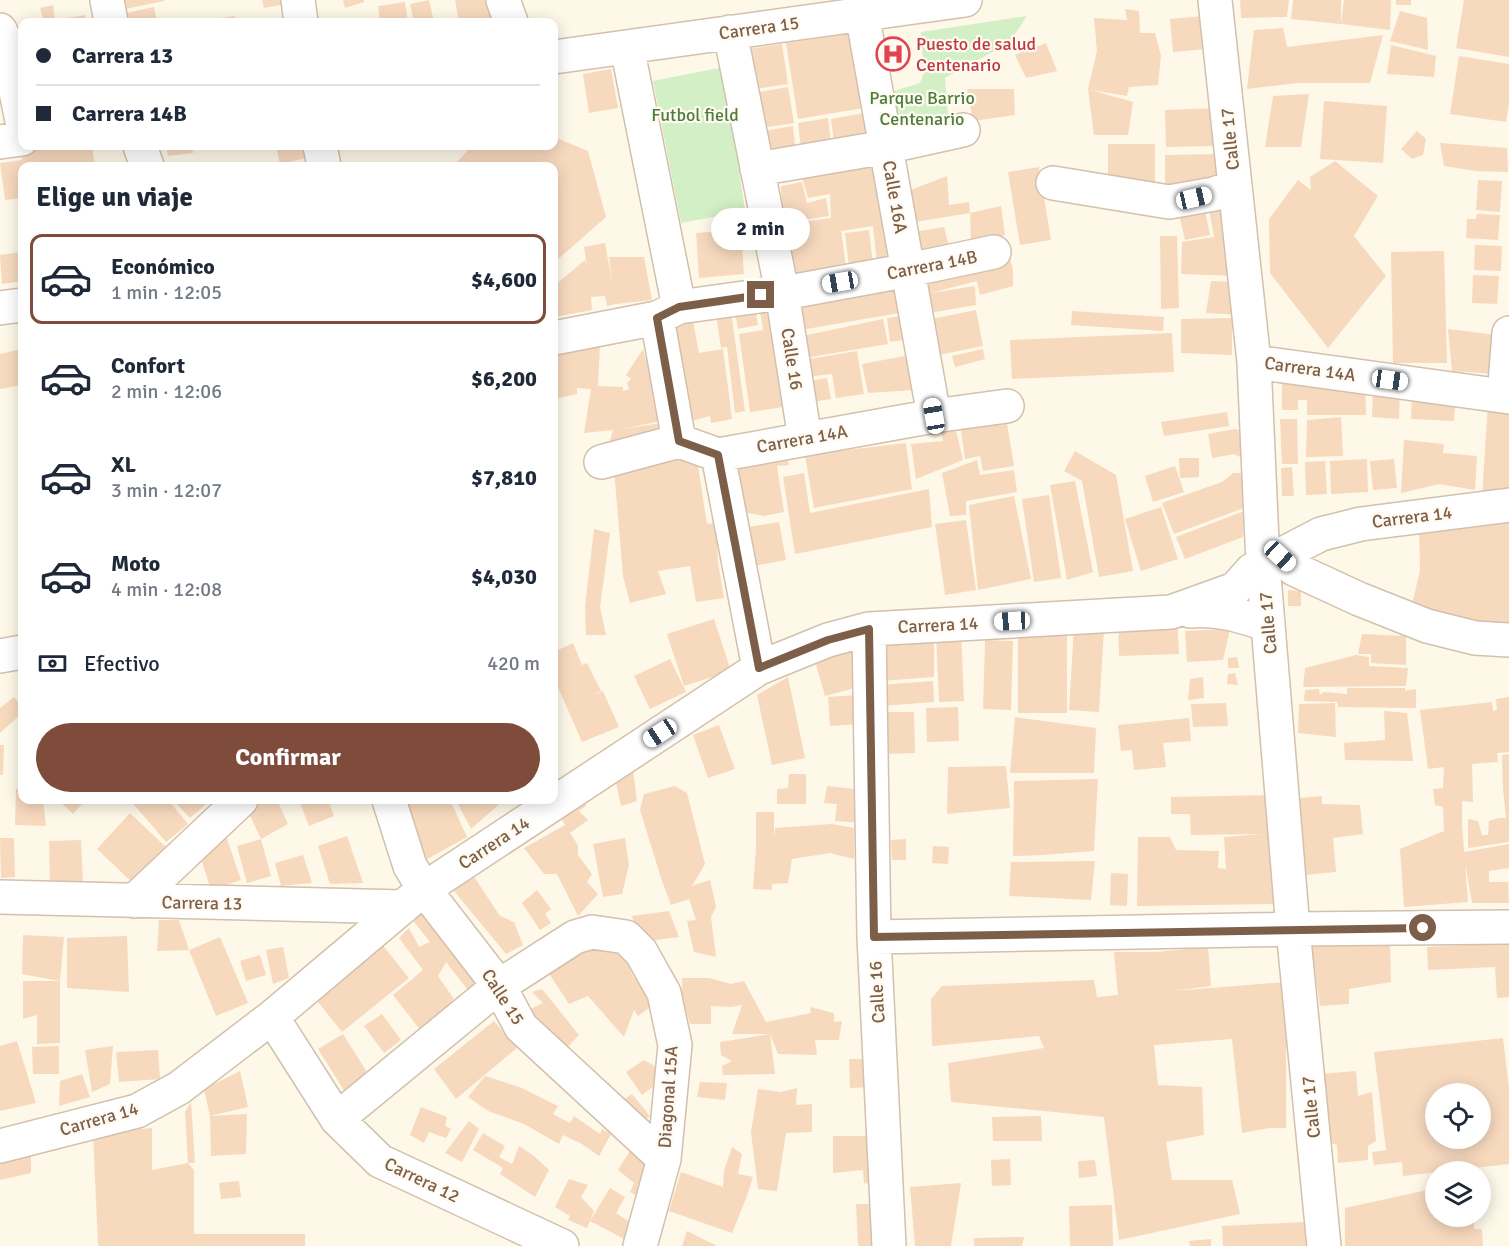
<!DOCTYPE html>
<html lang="es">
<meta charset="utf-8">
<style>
:root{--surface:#fff;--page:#f6f6f7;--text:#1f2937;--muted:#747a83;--line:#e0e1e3;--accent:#7f4c3c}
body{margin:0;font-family:Signika,sans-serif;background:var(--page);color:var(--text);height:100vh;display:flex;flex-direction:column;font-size:22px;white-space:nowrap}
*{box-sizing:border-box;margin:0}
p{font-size:20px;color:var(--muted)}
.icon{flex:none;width:33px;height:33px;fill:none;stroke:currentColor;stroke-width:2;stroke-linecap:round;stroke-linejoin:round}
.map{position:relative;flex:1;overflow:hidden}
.panel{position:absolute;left:18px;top:162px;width:540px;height:642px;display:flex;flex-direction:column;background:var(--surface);border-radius:12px;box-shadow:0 3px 15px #0003}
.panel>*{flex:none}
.top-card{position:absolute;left:18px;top:18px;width:540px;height:132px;border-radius:12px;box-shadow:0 3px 15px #0003;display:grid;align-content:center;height:132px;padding:0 18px;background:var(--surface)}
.fabs{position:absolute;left:1425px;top:1083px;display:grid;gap:12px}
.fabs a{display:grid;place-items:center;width:66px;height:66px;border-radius:50%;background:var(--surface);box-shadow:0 3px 15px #0003;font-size:30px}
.end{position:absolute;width:27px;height:27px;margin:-14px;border:8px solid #7d5f49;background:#fff;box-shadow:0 0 0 3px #fff}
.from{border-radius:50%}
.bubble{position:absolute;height:42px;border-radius:21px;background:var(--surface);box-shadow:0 3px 15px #0003;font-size:20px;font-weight:800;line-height:42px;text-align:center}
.car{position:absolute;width:18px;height:36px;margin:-18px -9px;border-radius:8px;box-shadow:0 0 4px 2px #0007;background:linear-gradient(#fff 24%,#345 0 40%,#fff 0 76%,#345 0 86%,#fff 0)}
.top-card b{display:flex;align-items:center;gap:21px;height:57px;font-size:22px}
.top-card b+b{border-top:2px solid var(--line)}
.top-card i{width:15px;height:15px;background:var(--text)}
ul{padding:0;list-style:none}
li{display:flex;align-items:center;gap:18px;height:90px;margin:0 12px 9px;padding:0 6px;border:3px solid transparent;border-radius:12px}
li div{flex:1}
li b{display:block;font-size:22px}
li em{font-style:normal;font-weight:800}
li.on{border-color:var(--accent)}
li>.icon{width:54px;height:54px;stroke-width:1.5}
h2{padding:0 18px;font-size:27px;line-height:72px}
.pay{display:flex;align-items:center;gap:15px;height:66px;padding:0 18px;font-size:22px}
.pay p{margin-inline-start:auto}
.primary-button{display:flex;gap:12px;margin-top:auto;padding:12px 18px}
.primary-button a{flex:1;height:69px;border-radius:36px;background:var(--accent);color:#fff;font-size:24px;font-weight:800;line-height:69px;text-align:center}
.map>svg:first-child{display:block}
.green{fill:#d3efc5}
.building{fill:#f7d9be;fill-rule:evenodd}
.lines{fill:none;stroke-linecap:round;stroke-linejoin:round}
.minor-casing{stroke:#d3c0ad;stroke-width:36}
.minor{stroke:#fff;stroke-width:33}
.route{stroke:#7d5f49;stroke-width:8}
.labels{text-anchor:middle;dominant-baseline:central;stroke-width:4.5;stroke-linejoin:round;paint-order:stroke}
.street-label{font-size:18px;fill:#7d5f49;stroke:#fffbf2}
.health-label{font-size:18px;fill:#be3a42;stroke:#fffbf2;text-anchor:start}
.park-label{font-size:18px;fill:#4b7e3c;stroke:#fffbf2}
</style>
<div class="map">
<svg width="1509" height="1246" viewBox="0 0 1509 1246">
<rect width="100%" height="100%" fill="#fef8e9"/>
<path class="green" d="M1027,16L1009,43L945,78L949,128L898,140L891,92L920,83L924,73L921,32Z
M724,67L745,211L681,223L653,81Z"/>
<path class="building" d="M118,0H164V1L120,10Z
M262,0H290L291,3L264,8Z
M343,0H364V2L345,8Z
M429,0L434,22H414L410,4Z
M455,0H492L496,22H459Z
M1240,0H1289L1287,17L1241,18Z
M1293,0H1341V24L1291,19Z
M1344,0H1391L1390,30L1341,24Z
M1396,0H1411V5H1396Z
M1464,0H1509V57L1456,48Z
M405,2L408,22H380L378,6Z
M53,5L55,20L85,15L86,22H51V21L44,22L40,8Z
M154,7L157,22H124L122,14Z
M1125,9L1139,11L1140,33H1155L1161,56L1158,85L1129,87L1127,96L1091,90L1133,102L1128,135H1094L1088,89L1097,51L1094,18L1127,20Z
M1400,11L1427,18L1428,50L1390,41Z
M235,16L236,22H202V21Z
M1203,16L1206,49L1173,52L1170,19Z
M1283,28L1287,47L1383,35L1370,83H1298L1247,89L1254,30Z
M850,34L864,108L798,119L786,43Z
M1046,43L1057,71L1026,78L1015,55Z
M782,44L788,84L748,90L741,50Z
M1391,45L1436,56L1434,77L1387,74Z
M1459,56L1509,64V103L1506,122L1450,114Z
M611,69L618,108L589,113L583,74Z
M788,87L794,123L756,129L748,94Z
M967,89H1014L1015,115L973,121Z
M1309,94L1301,147H1265L1273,96Z
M1324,101L1387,106L1383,163L1320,159Z
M1218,108V146L1166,147L1165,110Z
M864,113L871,144L835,151L831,119Z
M828,118L832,152L802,156L798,123Z
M793,126L796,157L761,163L757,132Z
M1417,131L1426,139L1423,155L1412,159L1401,149Z
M554,137L588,151L606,217L556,261L554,262V166H455V164L472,146H554Z
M1440,143L1507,148L1508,172L1476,171L1444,166Z
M1108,144H1155V184H1108Z
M69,146H92L95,166H22V198L5,200L0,163L22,160L21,151Z
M166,146H192L193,153L168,156Z
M276,146H313L315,156L280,164Z
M1220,154V189L1165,190V155Z
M879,156L895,260L877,263L873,226L841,231L846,266L792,280L783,225L831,218L830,194L808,198L800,171Z
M1335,161L1378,196L1354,236L1386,276L1328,348L1270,273L1269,219L1298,180L1311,190L1310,177Z
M1039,167L1051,240L1020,245L1008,172Z
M947,176L949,205L969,202L970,213L915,222L908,191Z
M1478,180L1502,181L1500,212L1476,210Z
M802,182L807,203L826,198L829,216L783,223L781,186Z
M1231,197L1235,276L1181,274L1182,242L1214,237L1207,198Z
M1203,200L1210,235L1185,240L1177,206Z
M1001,206L1005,235L971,244L970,213Z
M1477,214L1500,215L1498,240L1466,238L1467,219H1476Z
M944,227L950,250L917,255L914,232Z
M741,230L744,274L699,278L696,233Z
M869,230L873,264L849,267L845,233Z
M1160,236H1177L1179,308L1161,309Z
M605,243L612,282L609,257H644L652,300L616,304L607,306L605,296L591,297L592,310L554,317V286L585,260L587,268L584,247Z
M1475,245L1502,246L1501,271L1474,270Z
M1008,250L1013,270V286L980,295L977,281L930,293L975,286L976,305L929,313L916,274Z
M1444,251L1447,363H1393L1391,252Z
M22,252V281L2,284L0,255Z
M1473,275L1499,276L1497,304L1472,303Z
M899,279L905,312L801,330L795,296Z
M1211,281L1235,282L1239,315L1206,313Z
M754,301L758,325L738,329L734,305Z
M776,303L790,406L750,412L739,334L763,330L759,305Z
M976,310L983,346L934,356L927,320Z
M1072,311L1164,317L1163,331L1071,325Z
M731,312L745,411L735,413L727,347L721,348L716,314Z
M907,315L910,339L890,342L887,318Z
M1232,318V355L1181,353V319Z
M883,319L888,344L805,358L798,337Z
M693,321L699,353L723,349L732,419L711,423L710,416L688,422L671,325Z
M1448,329L1497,335L1493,374L1452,371Z
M1172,333L1174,372L1012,379L1010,340Z
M600,343L598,386L623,387V391L629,389L627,383L631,379L626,375L643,349L662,421L622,429L668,422L670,439L608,447L613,430L584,433L591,389L577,388V394L554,399V350Z
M22,349V385L0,389V354Z
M983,349L985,359L955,367L952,356Z
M857,351L864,394L836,398L832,374L806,377L803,360Z
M910,355L915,390L868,393L862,364Z
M827,378L831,399L813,402L810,381Z
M1282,381H1365L1366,415H1307V400H1298V410H1282Z
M1373,392L1400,394L1399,419L1372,417Z
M1412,392L1456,394L1454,421L1411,419Z
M1488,402L1509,403V490L1482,498Z
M1227,412L1229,426L1164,436L1161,422Z
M1006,417L1014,466L983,471L980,456L965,459L960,424Z
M1341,417L1343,456L1306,457L1307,420Z
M1280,419H1297L1298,464H1282Z
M954,422L963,460L916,479L911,444L943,441L939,424Z
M1235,429L1244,432L1246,460L1234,454L1212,458L1208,434Z
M1404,440L1444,444L1443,453L1477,456L1475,490L1439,484L1401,493Z
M906,443L912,489L814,508L805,455Z
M1075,451L1116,475L1133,571L1099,577L1082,481L1064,471Z
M696,453L707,524L716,523L718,562L724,598L696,602L690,566L658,571L666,594L630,603L623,576L614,469Z
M787,457L789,465L777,466L784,512L763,516L745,512L737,465Z
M1179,458H1199V477L1180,478Z
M1367,459L1368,492L1331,494L1330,461Z
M1394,459L1397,488L1373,490L1370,461Z
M977,460L980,475L1014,470L1017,492L966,501V515L950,516L942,473Z
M1325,461L1327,494L1306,495L1305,462Z
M1175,466L1184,492L1153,502L1145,476Z
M1292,467L1294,496H1282L1281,468Z
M804,473L810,513L929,489L932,527L795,554L783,477Z
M1233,473H1242L1244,508L1174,534L1162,503L1222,482Z
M1075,481L1093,572L1067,580L1050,485Z
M1049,495L1061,578L1034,582L1022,499Z
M1014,496L1031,579L978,590L969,505Z
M1161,507L1178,559L1141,571L1125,519Z
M1244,511L1243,537L1185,559L1176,537Z
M1509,516V631L1409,617L1420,570L1419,527Z
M966,520L976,590L945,595L935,524Z
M779,522L786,560L748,567L742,528Z
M594,529L610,533L600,607L606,635H586L585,606Z
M1288,590L1301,591V606H1288Z
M1177,613L1179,654L1119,656L1118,615Z
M714,619L731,671L684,686L667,634Z
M1067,626V713H1018V627Z
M1074,627L1104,629L1099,712L1069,710Z
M1230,629L1223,660L1187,662L1185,631Z
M961,633L964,701L939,702L936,634Z
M1362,634L1406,636V665L1371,663V654H1358Z
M934,640V677L880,681L881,644Z
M985,640L1013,641L1011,710L983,709Z
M573,643L582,665L587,663L601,691L591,696L603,691L619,727L582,742L554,678V652Z
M856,649L855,688L825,696L815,661Z
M1356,655L1369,657V666L1408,668L1406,686L1303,687L1305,668Z
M1237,657L1239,668H1228V658Z
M670,659L686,692L650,709L634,676Z
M1235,673L1238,685L1227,684L1228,674Z
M788,677L805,758L772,765L757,695Z
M1203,677L1204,698L1188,700L1190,679Z
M933,681L934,702L881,706L879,685Z
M1347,688H1405V691L1416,689V708L1338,707L1337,702L1304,701L1305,690L1319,689L1320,695L1324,692L1347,694Z
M857,695L860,724L830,726L828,697Z
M14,697L22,707V713L0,733V708Z
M1509,697V752L1497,753L1498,762L1472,764L1473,802L1462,801V824L1464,852L1509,844V868L1489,871V882H1508L1509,903H1472L1465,863L1468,902L1404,907L1400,849L1444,831L1443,807L1435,805L1433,789L1443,788L1444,767L1428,769L1420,710L1492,702L1493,711L1497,710L1496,699Z
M1226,703L1228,726L1193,727L1191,704Z
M1335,703L1336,737L1298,733L1299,704Z
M958,707L959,741L927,742L926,708Z
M1384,711L1407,713L1413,761L1345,760L1344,743L1385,740Z
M883,712H914L915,753L885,754Z
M1015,717L1096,728L1094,773H1010Z
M1189,718L1191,741L1163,743L1166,767L1134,770L1132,750L1121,751L1118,725Z
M719,725L735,769L708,778L693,735Z
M0,745H4L3,775H0Z
M1509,754V842L1468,848V819L1478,821L1482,835H1488L1489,821L1499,818H1506L1503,790L1502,755Z
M1006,766L1010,808L947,814L948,767Z
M633,770L637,801L621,806L614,773Z
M789,774H806V804H777V789L788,788Z
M1098,779L1094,851L1042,855L1013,856L1014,781Z
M675,786L687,793L705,864L692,886L710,880L716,907L711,917L716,957L694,952L687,921L696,920L689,899L671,905L661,878L640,810L644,794Z
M827,786L856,789L860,823L835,821L837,804L824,803Z
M16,789H22V800H43L46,826L15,825Z
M583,794L586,806L579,811L588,820L570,833L578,845V855L592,874L587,882L598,894L578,916L557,874H544L524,848L565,825L557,811Z
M1274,795L1280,904L1137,906L1138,837H1170L1176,850L1219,851L1218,868L1226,869L1224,837L1262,834L1191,835L1190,814H1171V797Z
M1322,796V804L1360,805L1363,834L1333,838L1336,872L1304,875L1299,798Z
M58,800H86L73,814Z
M130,800H168L188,824L166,842Z
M173,800H211L190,818Z
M261,800H277L288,824L261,839L271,876L247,883L237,846L261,839L248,811Z
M310,800H328L334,816L309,826L300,803Z
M402,800H450L467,837L422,862Z
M456,800H504L471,829Z
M756,812H774V839L775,828L832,824L854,828V859L830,853L792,859L788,883L772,884V890L753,889L756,848Z
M130,813L169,850L136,886L97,849Z
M226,836L241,880L211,890L201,859Z
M347,836L363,883L330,884L318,846Z
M0,838H14L15,877L1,878Z
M625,838L629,865L622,894L603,897L593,844Z
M906,839V860H892L891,840Z
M81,840L83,885L50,886L49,841Z
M933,846L949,847L948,864L932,863Z
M303,855L312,883L281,886L275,863Z
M1095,861L1091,900L1009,896L1011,862Z
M1111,873L1128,874L1127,906L1110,905Z
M473,875L500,916L514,922L523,945L506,954L454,891Z
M537,890L551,909L545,914L551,923L540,930L522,903Z
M429,901L485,974L468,990L446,962L438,976L454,999L421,1031L393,995L423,970L399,938L409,928L419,947L430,942L414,922Z
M669,911L679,937L640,942L632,916Z
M159,920H179L189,950L220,937L248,1003L216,1016L189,950L157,951Z
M23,935L64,937L60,981L22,974Z
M127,936L129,992L67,988V938Z
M1390,939L1391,982L1349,989V1004L1320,1006L1311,946Z
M581,940L609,948L625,959L634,978L642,979L653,1005L638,1016L634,1010L624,1037L588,996L569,1004L544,966Z
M381,943L409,978L342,1032L314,997Z
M1509,943V997L1497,998L1495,967L1428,970L1427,947Z
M283,947L289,978L273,984L266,950Z
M1208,947L1211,986L1172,991L1286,982V1128H1269L1242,1133L1232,1039L1154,1045L1158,1085L1202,1087L1204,1135L1166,1142L1172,1180H1232L1240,1214L1119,1240L1104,1117L951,1102L948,1063L1044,1048L1039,1036L932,1046L931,999L942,986L1094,980L1097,997L1118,995L1114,952H1156Z
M260,955L266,975L246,981L240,961Z
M682,978H709L731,984L744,981L766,1022L811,1013L810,1007L834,1013V1022L842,1021L839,1040H815L817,1055L778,1054L770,1034L775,1074L723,1075L722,1066L732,1061L721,1055L720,1042L770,1034H732L742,1005L731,1007L711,1006V1024H690L682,998Z
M23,981H60V1043L37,1044V1015L23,1019Z
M542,989L579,1035L564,1051L524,1012L543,1003L532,992Z
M382,1014L401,1040L384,1053L364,1026Z
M494,1021L517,1048L456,1099L434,1069Z
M343,1034L370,1077L345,1092L318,1049Z
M1503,1038L1509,1089V1164L1403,1176L1402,1162L1374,1165L1372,1152L1386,1150L1374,1052ZM1436,1094H1480V1138H1436Z
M17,1041L36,1103L0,1111V1046Z
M59,1046V1074H33L32,1047Z
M113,1046L110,1084L92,1092L85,1050Z
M158,1050L160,1079L119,1082L116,1052Z
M849,1059H871V1087L850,1088Z
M644,1060L658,1068V1083L642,1095L626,1072Z
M240,1071L248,1107L210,1116L204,1089Z
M1356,1071L1358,1096L1372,1092L1376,1141L1368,1146V1160L1338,1163L1337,1145L1325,1141L1321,1074Z
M82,1074L90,1097L59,1106L60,1081Z
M485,1076L522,1088L558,1106L553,1114L570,1123L574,1116L600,1134L602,1129L611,1134L599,1156L582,1144L563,1135L559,1144L524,1124L488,1111L468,1097Z
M700,1082L727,1083L725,1100L697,1097Z
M797,1088L796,1105L812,1104V1132L786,1133L777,1191L758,1189L751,1132L758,1089L781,1092Z
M632,1094L650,1116L633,1128L611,1109Z
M191,1102L195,1163H188L185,1112Z
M421,1107L447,1117L445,1126L451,1129L446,1138L429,1132L424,1143L410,1135Z
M247,1114L246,1154L211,1156L210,1116Z
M1041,1116L1042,1141H993L992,1117Z
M469,1121L479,1129L462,1162L445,1153Z
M152,1128V1170L188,1163L194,1170V1234H305V1246H98L93,1133Z
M483,1133L505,1146L499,1157L512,1164L519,1146L534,1156L549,1170L535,1197L500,1174L503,1168L473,1150Z
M833,1136H873L877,1186L864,1183L863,1170L833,1173Z
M633,1146L657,1160L640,1197L630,1192L634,1183L618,1170Z
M31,1147V1173L0,1180V1159Z
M732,1147L742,1154L738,1174L753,1177L747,1196L732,1233L669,1211L681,1172L723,1187L724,1171Z
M1010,1159L1011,1185L992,1186L991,1160Z
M1095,1160L1097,1176L1079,1178L1078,1161Z
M569,1179L588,1185L581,1197L594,1211L590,1221L610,1188L625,1197L616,1213L631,1223L624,1239L590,1221L587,1228L568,1220L570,1216L555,1207Z
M239,1181L241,1197L221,1199L219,1183Z
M961,1183L951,1246H915L910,1187Z
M1436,1188V1216H1474V1229H1482L1483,1246H1345V1208Z
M856,1204H877V1246H858Z
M1112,1205L1113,1246H1070L1069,1206Z
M1305,1222L1306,1246H1223L1222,1226Z
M687,1231L717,1246H682Z
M1024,1237L1022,1246H974V1238Z
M1211,1239V1246H1190L1189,1241Z"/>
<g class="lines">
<g class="minor-casing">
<path id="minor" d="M107,0L111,22
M298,0L301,22
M503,0L511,22
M1215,0L1254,362L1263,564L1293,929L1324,1246
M862,13L934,416
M0,30L6,43L22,121
M730,32L782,292L805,439
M627,47L679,307
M554,57L965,0
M0,142L22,139
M140,146L147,166
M320,146L324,166
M757,169L886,147L963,130
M1053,183L1169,202L1214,194L1235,186
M0,308L22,305
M657,318L679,441
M554,338L657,318L679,307L795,291L909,270L994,252
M1254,362L1509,397
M1504,396L1509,333
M718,455L759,668
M601,462L679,441L718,455L934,416L1007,406
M1280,556L1294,569L1359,599L1427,626L1475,638L1509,640
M1190,611C1218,608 1242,616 1268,625
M869,629L874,937L889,1246
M0,656L22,652
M389,800L410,866L424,889L499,986L521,1027L664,1159
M0,897L403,907
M134,901L241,800
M874,937L1293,929L1509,927
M272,1017L337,1119L380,1161L562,1246
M337,1119L499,986L575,937L592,932L626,937L641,952L664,993L675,1045L664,1159L640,1246
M0,1146L137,1111L179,1088L272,1017L424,889L759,668L828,640L869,629L1171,612L1235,589L1252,570L1321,534L1361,524L1509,505"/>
</g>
<use href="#minor" class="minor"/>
</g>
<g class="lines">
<path class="route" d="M761,295L679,307L657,318L679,441L718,455L759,668L828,640L869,629L874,937L1423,928"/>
</g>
<defs>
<g id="hospital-ring" transform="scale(1.725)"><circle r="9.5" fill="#fffbf2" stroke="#e0444e" stroke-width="1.5"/><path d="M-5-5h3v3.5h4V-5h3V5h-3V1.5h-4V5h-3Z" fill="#e0444e"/></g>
</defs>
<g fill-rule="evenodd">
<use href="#hospital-ring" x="893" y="54"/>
</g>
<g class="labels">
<g class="street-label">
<text transform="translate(759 28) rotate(-8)">Carrera 15</text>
<text transform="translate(1230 139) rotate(-96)">Calle 17</text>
<text transform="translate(895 197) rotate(80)">Calle 16A</text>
<text transform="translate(932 265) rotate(-11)">Carrera 14B</text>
<text transform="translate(792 359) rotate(81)">Calle 16</text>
<text transform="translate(1310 369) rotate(8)">Carrera 14A</text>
<text transform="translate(802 439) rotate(-10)">Carrera 14A</text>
<text transform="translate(1412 517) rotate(-7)">Carrera 14</text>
<text transform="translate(1268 623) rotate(-95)">Calle 17</text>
<text transform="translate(938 625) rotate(-3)">Carrera 14</text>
<text transform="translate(494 843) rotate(-33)">Carrera 14</text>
<text transform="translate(202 903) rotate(1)">Carrera 13</text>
<text transform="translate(877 992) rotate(-93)">Calle 16</text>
<text transform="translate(503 997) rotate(57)">Calle 15</text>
<text transform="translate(668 1097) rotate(-86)">Diagonal 15A</text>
<text transform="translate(1311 1107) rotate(-96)">Calle 17</text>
<text transform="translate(99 1119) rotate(-16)">Carrera 14</text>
<text transform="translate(422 1180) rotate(26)">Carrera 12</text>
</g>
<g class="health-label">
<text x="916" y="44">Puesto de salud<tspan x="916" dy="21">Centenario</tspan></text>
</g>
<g class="park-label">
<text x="922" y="98">Parque Barrio<tspan x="922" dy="21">Centenario</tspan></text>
<text x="695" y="115">Futbol field</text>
</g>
</g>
</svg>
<div class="fabs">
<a><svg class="icon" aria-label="locate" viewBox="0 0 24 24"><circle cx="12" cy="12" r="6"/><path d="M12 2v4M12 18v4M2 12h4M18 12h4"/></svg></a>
<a><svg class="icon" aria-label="layers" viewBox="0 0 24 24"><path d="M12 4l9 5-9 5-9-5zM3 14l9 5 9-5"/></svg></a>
</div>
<i class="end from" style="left:1423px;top:928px"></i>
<i class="end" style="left:761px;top:295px"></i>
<div class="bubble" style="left:711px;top:208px;width:99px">2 min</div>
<i class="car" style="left:1194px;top:198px;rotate:77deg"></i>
<i class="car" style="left:840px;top:282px;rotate:260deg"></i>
<i class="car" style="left:1390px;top:380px;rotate:98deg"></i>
<i class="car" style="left:934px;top:416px;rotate:350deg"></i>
<i class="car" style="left:1280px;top:556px;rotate:133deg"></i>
<i class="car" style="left:1012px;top:621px;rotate:267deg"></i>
<i class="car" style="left:660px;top:733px;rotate:237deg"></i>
<div class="top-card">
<b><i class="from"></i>Carrera 13</b>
<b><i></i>Carrera 14B</b>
</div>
<section class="panel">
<h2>Elige un viaje</h2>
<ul>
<li class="on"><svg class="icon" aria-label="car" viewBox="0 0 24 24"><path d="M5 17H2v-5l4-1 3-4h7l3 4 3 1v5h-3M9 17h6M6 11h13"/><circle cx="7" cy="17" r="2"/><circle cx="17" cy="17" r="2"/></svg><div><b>Económico</b><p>1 min · 12:05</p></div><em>$4,600</em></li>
<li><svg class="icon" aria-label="car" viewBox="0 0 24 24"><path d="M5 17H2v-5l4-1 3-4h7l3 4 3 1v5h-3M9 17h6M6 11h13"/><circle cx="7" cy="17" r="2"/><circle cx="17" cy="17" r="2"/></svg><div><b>Confort</b><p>2 min · 12:06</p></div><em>$6,200</em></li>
<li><svg class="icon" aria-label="car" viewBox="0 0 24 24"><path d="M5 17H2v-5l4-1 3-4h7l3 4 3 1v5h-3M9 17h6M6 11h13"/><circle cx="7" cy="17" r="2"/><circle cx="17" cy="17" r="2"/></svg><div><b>XL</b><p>3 min · 12:07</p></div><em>$7,810</em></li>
<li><svg class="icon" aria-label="car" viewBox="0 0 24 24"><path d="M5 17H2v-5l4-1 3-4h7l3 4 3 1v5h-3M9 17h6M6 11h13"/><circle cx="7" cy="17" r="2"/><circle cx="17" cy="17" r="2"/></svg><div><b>Moto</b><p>4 min · 12:08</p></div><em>$4,030</em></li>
</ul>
<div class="pay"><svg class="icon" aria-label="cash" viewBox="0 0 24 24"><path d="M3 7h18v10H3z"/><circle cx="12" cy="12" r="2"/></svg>Efectivo<p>420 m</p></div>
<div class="primary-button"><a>Confirmar</a></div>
</section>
</div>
